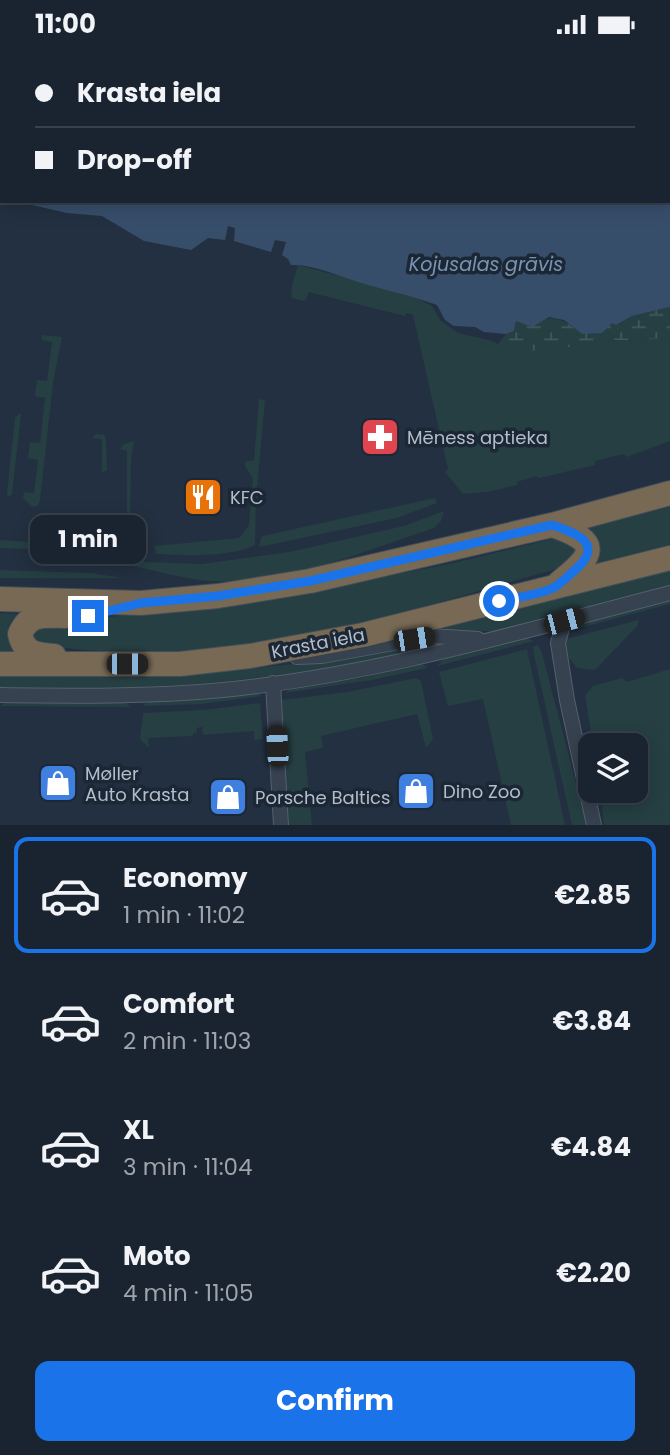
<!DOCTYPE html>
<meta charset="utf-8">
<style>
:root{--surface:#1a2431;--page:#232c39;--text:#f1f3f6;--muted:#9fa4ab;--line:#38414d;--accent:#1a73e8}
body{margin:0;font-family:Poppins,sans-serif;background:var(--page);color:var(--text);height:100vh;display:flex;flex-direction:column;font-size:26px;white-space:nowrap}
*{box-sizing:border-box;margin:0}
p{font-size:23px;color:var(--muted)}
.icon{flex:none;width:38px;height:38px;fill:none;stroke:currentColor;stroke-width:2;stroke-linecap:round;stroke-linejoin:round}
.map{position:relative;height:776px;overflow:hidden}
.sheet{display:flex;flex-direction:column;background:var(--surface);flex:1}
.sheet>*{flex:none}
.top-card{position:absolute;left:0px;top:0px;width:670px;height:154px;box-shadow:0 4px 18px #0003,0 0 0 2px var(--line);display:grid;align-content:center;height:154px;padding:0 35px;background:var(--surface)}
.buttons{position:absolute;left:578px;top:684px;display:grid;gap:14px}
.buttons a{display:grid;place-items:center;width:70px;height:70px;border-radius:14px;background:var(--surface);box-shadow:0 4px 18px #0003,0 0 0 2px var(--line);font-size:35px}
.end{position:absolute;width:32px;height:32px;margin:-16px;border:9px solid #1a73e8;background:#fff;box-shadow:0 0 0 4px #fff}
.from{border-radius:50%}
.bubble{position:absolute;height:49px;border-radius:14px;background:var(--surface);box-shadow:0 4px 18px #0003,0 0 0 2px var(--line);font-size:23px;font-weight:700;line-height:49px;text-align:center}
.car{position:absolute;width:21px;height:42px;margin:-21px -10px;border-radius:9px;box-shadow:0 0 5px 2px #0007;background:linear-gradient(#222 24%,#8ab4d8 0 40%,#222 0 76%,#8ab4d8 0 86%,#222 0)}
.top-card b{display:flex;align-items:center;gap:24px;height:66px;font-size:26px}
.top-card b+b{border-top:2px solid var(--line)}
.top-card i{width:18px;height:18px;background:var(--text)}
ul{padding:12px 0 0;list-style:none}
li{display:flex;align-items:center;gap:21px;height:116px;margin:0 14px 10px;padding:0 21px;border:4px solid transparent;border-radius:14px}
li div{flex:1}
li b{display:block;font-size:26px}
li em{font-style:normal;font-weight:700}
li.on{border-color:var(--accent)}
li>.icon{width:63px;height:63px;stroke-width:1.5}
.action{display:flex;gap:14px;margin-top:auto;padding:14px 35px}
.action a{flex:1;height:80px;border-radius:14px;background:var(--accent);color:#fff;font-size:28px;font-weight:700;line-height:80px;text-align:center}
.status{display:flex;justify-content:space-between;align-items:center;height:49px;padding:0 35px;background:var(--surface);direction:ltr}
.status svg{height:19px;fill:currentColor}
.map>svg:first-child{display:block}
.grass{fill:#253f42}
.wetland{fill:url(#wetland-marsh)}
.water{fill:#374e6b}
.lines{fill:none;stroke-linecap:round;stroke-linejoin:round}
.street-casing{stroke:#55606e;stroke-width:16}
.highway-casing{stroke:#424d5b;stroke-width:26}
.street{stroke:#374250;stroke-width:14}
.highway{stroke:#776954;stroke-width:24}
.route{stroke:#1a73e8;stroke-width:9}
.labels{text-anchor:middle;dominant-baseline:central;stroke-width:7;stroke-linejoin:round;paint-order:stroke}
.poi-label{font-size:18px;fill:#b4bdcb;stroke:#1c2735;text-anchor:start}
.street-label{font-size:18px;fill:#b4bdcb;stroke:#1c2735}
.water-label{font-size:19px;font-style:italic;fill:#7a94b4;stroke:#1c2735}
</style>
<div class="status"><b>11:00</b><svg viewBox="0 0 49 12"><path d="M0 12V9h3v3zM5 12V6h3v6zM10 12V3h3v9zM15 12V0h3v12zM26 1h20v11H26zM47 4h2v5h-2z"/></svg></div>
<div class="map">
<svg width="670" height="776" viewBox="0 0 670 776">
<defs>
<pattern id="wetland-marsh" width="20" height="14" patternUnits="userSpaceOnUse" patternTransform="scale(1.75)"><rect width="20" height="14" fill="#253f42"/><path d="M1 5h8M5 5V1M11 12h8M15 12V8" fill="none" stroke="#42595c"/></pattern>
</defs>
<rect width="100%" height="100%" fill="#233041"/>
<path class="grass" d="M298,216L411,246L432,257L441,272L458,284L489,291L503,297L533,300L559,299L603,291L637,292L670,288V392L627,408L623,405L595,412V416L539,429L536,427L517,433V436L487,443L463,445L445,423L448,420L413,266L406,264L405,267L309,243L305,252L291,249L292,236Z
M42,286L62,288L53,334L40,451L38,457L32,458L23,449L24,443L34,444L38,411L28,409L30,393L40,394L45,349L35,347L37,331L47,332L52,293L42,291Z
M259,350L265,351L256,451L255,496C230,509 184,506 156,505L154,497L239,489L249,476L253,429L245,417V413L254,411Z
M20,364L21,366L12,445L8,448L7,444L15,369Z
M96,385L104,386L106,390L107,421L102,423V390L92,389Z
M134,392L131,410L130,470L127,475L121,476L117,470L127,469V402L120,400L124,395Z
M435,449L437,454L397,469L259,498L261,488L267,486Z
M670,458V499L590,518C604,506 602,487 585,477Z
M444,462L441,472L434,479C361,503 285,537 207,532C179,529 150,520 123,515L119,512L202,515L289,503L404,477Z
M129,488L145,497L135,503L116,501L118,491Z
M556,489L579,499L564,518C434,554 304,598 168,604C126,606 82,600 40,597L33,595L28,578L38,570L79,571L257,553L449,515Z
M0,491L28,493L30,500L0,499Z
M0,521L92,524L122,529H0Z
M670,521V536L494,582H446L445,578Z
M670,550V555L565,583L571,577Z
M0,564L17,565C5,576 7,591 13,604H0Z
M638,571V576L595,621L577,619L566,605L563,591Z
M524,588L534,592L437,617L443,610Z
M423,592L448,593C302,631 150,645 0,638V624C106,628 212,626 317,612C352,607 388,599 423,592Z
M538,596L542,604L587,776H572L534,606L533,598Z
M527,600L565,776H511L483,650L448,657L439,623Z
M422,614L427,619L372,631L284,644L294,638L362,629Z
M670,620V776H604L600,742H635V696H593L585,647L593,637L622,629L627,633Z
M416,629L421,632L433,690L426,699L417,665L321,687L323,699L305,703L312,776H289L282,651L347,643Z
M257,643L262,647L202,655L142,657L150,652L190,651Z
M7,652L55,654L126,653L130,658L0,657Z
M260,654L263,690L254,691V682L203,686L202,678L197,679L196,684H193V687L148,689L149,699L140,690L143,664L204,661Z"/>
<path class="wetland" d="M670,258V288C659,289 648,291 638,292C625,292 612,290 600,292C572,297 525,309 498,295L506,285L514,282L516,272C551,273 551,260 582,285L612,274L617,276L632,267Z"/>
<path class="water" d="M0,0H670V258L632,267L616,276L612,274L602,284L582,285L564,271L549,268L532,278L516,272L514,282L506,285L484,283L475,278L454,277L445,271L437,256C408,245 378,240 349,230C331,224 310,215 291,216L288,210L282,206L286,193L275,191L271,203L234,192L235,179L228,177L225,191L208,189L191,201L144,192L102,167L67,164L14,152H668V2H2V150Z"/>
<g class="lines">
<g class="street-casing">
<path id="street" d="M564,572L558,594L567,651L594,776
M297,608L322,607L432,587L478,590
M273,634L281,776
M0,646C75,647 149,648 223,641C376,626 523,582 670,544"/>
</g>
<g class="highway-casing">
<path id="highway" d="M552,476C602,493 595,505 559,534
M0,550L141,554L218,547L310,532L552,476L670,444
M54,607C37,606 24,605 20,585C29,563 45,567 65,567
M0,615H180L250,607L363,586L670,509"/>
</g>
<use href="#street" class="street"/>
<use href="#highway" class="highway"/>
</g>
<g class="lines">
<path class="route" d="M88,567L141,554L218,547L310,532L552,476C577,484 605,495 575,521C568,527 561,535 553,539C539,546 514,549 499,552"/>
</g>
<defs>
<g id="pharmacy-square" transform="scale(2.0125)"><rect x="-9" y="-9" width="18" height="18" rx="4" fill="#e0444e" stroke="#1c2735"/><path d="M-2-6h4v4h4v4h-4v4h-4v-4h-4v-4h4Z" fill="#fff"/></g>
<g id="restaurant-square" transform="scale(2.0125)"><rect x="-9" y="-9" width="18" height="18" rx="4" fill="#e8710a" stroke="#1c2735"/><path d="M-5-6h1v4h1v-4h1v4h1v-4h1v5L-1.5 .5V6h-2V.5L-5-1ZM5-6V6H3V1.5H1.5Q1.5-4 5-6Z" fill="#fff"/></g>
<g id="shop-square" transform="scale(2.0125)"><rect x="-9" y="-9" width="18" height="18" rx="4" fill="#3f7fe0" stroke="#1c2735"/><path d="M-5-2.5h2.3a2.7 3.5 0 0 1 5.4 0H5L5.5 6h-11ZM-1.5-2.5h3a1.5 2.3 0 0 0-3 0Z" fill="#fff"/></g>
</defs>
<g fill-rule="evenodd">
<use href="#pharmacy-square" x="380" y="388"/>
<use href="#restaurant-square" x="203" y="448"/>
<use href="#shop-square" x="58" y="734"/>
<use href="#shop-square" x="416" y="742"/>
<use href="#shop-square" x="228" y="748"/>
</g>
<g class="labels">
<g class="poi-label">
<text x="407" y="388">Mēness aptieka</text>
<text x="230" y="448">KFC</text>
<text x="85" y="724">Møller<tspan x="85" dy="21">Auto Krasta</tspan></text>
<text x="443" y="742">Dino Zoo</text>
<text x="255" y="748">Porsche Baltics</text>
</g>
<g class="street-label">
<text transform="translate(318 594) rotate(-11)">Krasta iela</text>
</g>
<g class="water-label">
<text x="486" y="215">Kojusalas grāvis</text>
</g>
</g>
</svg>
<div class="buttons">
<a><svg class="icon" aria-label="layers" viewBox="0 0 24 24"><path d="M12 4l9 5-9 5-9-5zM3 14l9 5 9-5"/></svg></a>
</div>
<i class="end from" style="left:499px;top:552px"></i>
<i class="end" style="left:88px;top:567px"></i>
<div class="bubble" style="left:30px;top:466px;width:116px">1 min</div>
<i class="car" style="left:564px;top:572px;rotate:75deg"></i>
<i class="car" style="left:414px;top:590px;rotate:81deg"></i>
<i class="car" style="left:127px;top:615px;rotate:90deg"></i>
<i class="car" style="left:277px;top:697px;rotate:357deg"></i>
<div class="top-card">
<b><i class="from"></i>Krasta iela</b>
<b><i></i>Drop-off</b>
</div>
</div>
<section class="sheet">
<ul>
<li class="on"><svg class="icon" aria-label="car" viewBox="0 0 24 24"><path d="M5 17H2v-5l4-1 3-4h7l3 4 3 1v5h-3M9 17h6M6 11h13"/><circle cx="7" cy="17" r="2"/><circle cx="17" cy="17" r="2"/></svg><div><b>Economy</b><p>1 min · 11:02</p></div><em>€2.85</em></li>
<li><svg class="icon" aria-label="car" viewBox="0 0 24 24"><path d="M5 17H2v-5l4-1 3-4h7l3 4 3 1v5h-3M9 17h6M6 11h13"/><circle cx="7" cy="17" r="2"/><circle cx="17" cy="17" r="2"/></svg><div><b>Comfort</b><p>2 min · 11:03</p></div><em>€3.84</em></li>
<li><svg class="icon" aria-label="car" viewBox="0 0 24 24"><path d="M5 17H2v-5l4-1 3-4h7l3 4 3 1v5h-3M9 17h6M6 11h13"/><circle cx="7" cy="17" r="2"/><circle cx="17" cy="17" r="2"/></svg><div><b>XL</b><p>3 min · 11:04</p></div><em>€4.84</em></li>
<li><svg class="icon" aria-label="car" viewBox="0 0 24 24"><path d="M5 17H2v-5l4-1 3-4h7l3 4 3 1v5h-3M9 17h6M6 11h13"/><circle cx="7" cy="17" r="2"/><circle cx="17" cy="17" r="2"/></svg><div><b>Moto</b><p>4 min · 11:05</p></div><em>€2.20</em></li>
</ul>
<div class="action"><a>Confirm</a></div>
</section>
